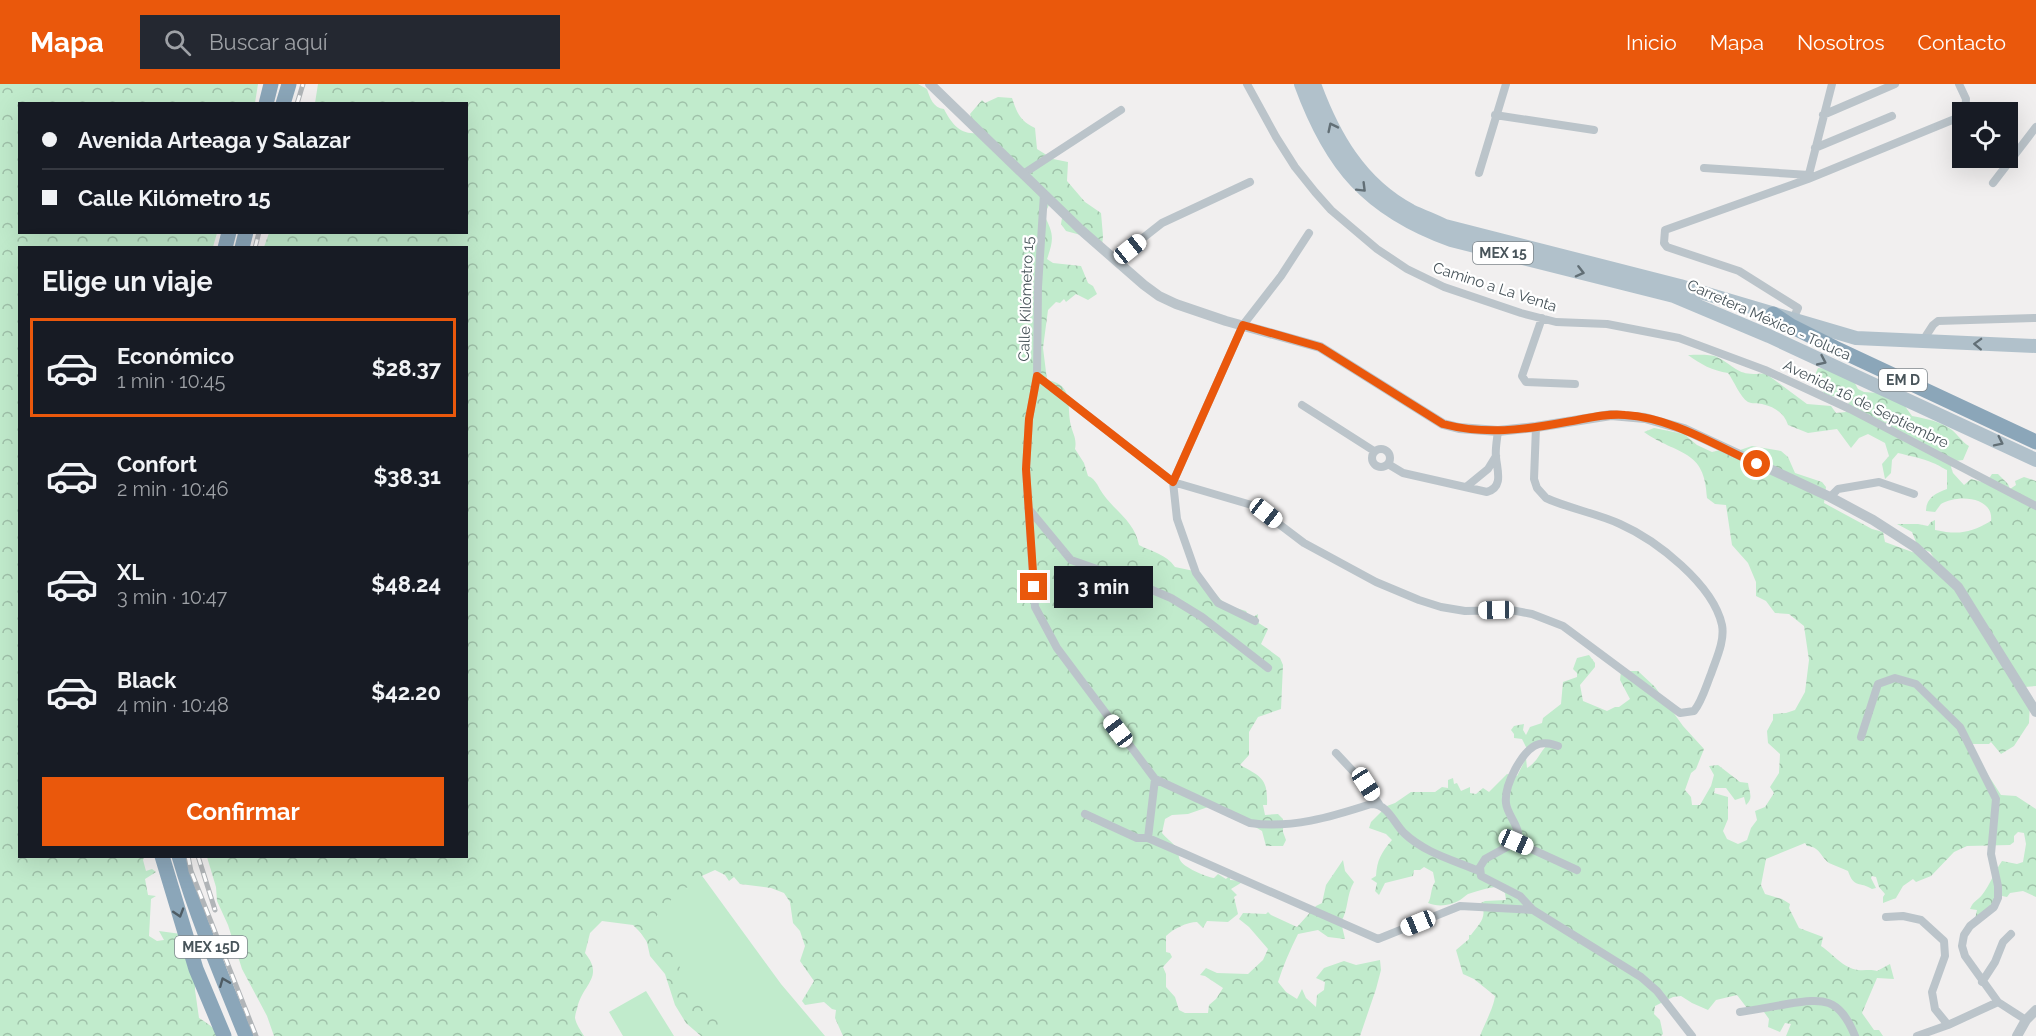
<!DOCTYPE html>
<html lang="es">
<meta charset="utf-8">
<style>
:root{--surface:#171b24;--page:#242831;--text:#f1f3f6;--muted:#9ea1a6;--line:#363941;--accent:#ea580c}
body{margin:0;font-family:Raleway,sans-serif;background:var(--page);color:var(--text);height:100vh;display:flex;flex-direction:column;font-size:22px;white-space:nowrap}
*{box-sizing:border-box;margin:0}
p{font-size:20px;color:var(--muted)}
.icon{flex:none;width:33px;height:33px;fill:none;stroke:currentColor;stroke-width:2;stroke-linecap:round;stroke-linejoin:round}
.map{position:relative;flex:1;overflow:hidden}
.sheet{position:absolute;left:18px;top:162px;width:450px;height:612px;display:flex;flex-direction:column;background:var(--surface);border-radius:0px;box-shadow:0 6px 24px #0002}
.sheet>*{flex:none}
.hud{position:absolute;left:18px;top:18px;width:450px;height:132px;border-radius:0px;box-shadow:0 6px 24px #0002;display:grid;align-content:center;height:132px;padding:0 24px;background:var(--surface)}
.fabs{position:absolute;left:1952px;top:18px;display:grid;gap:12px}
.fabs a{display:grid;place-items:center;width:66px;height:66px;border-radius:0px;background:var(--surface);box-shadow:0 6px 24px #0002;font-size:30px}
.end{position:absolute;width:27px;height:27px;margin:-14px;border:8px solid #ea580c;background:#fff;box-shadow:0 0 0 3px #fff}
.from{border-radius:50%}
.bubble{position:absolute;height:42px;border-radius:0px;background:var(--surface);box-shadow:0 6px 24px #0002;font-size:20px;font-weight:700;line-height:42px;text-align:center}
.car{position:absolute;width:18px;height:36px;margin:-18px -9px;border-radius:8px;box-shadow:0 0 4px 2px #0007;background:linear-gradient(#fff 24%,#345 0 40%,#fff 0 76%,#345 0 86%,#fff 0)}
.hud b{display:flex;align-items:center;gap:21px;height:57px;font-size:22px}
.hud b+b{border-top:2px solid var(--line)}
.hud i{width:15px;height:15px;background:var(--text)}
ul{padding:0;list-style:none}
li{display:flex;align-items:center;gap:18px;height:99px;margin:0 12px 9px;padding:0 12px;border:3px solid transparent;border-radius:0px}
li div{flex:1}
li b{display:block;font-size:22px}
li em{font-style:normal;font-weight:700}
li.on{border-color:var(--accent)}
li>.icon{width:54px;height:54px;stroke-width:1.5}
h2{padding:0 24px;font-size:27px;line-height:72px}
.button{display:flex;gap:12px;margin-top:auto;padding:12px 24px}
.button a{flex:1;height:69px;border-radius:0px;background:var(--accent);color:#fff;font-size:24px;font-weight:700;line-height:69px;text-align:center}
header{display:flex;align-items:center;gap:36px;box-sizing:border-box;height:84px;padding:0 30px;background:var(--accent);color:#fff}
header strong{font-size:28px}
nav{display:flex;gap:33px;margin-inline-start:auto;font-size:21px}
.search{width:420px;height:54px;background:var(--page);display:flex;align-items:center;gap:15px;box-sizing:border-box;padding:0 21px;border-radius:0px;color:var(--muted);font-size:22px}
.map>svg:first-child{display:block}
.green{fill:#c1ebcc}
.forest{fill:url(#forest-crowns)}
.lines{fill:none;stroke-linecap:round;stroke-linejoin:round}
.minor{stroke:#bbc4ca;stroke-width:8}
.tertiary{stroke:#bbc4ca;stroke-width:10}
.primary{stroke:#b1c1cb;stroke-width:14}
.motorway{stroke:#8ba6b9;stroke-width:15}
.rail-casing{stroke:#b1b5b8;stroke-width:5}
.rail{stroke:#fff;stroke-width:3;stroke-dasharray:9;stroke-linecap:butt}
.oneway{stroke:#626f76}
.oneway2{stroke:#4f5c64}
.route{stroke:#ea580c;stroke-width:8}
.labels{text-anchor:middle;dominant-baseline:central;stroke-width:4.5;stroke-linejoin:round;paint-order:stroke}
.shield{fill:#fff;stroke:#7f878c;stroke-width:1.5}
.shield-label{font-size:14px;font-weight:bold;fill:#48545a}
.street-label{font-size:15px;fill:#48545a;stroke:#fff}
</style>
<header>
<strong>Mapa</strong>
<div class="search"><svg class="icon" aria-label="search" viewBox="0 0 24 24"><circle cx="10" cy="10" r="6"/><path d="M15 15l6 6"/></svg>Buscar aquí</div>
<nav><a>Inicio</a><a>Mapa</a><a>Nosotros</a><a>Contacto</a></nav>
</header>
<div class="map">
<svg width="2036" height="952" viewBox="0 0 2036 952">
<defs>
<pattern id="forest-crowns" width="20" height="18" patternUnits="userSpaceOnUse" patternTransform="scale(1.5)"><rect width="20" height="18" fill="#c1ebcc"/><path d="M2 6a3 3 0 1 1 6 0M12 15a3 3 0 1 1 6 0" fill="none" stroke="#9fc1a9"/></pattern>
</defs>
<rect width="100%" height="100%" fill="#f1efef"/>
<path class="green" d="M700,789L781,900L825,952H712L629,832Z
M646,907L674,952H623L609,928Z"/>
<path class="forest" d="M0,0H258L255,19L20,20V148L217,149L213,163L20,164V772L144,773L143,776L146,787L152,785L156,788L145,795L148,811L156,812L151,815L149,852L157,857L164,856L159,847L181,850L196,880L195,906L199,934C208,940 213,942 219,952H0Z
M318,0H918L927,5C930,14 933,24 944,25C951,39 960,51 977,49L970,30L982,16L985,19L998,13L1012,14C1017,29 1020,37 1035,44L1037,65L1053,75L1068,78L1067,97L1085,118L1101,129L1103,152L1102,162L1088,153L1066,147L1061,140L1063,128L1049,121L1044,131C1054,150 1054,155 1047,175L1053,179L1081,182L1088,199L1093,202L1097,210L1088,216L1076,210L1066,218L1064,215L1060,219L1056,218L1048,226L1043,264L1047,296C1075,301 1066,321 1071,342C1073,350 1077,355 1075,365L1084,379L1088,392C1096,395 1098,403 1103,410C1115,427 1135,438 1139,461C1152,468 1166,470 1175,483L1194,487L1226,521L1246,527L1250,535L1258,530L1257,538L1268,545L1261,560L1280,574L1283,581L1281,625L1258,633L1249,648V671L1240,681C1262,693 1268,695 1267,721H1263L1265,731L1278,730L1283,735V748L1286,756L1283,762H1266L1262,747L1245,737L1208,723L1188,730L1172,731L1165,735L1162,749C1166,754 1171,757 1176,763C1179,767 1178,772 1180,776C1183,783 1206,793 1214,794L1218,790L1226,795L1230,791V796L1244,797L1231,805L1237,811L1234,813L1238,830L1228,838L1207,837L1203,844L1197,838C1187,838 1173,845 1166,852V868L1170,869L1172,873L1163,883L1166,890V903L1175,913L1179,926L1185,929H1208L1209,921L1216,915L1223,904L1205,892L1200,891L1206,884L1217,889L1248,890L1263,876L1268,865L1249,843L1239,835L1243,829L1266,830L1268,828L1271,831L1297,843L1316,822L1322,819L1326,801L1343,776L1345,787L1354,798C1346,811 1349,825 1341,838L1345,855L1328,853L1318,846L1298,850C1290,866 1283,882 1278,898L1286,908L1297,915L1302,905L1306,914L1316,923L1317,911L1324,906L1325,898L1316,894L1324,884L1344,877L1356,881L1380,876L1381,886L1376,905L1360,952H843L835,934L836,926L832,925L824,918L805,921L802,917L814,897L800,877L805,862L800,847L793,839L790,818L784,809L771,804L740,800L734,793L729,797L725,791L715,786L695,795L690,803L679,805L668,820L662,824L654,836L653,849L659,845L666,855L663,857L669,868L675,869C679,891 706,925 723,940L721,952H701L686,939L675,921L665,890L650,872L646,854L633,841L602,837L590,849L585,869C605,894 582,900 577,925C576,927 575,932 575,934C576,940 581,947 584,952H274L267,932L242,885L228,841L217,817L216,803L207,773L466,772V164L264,163L269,149L466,148V20L315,19Z
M1688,271C1696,271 1710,270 1717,273C1738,284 1738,293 1765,289L1807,320L1831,322L1836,329L1846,328L1845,323L1851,317L1825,310L1813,296L1818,284L1842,286L1851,292L1858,305L1864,308L1893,310L1902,318L1912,332C1927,335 1940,337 1952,346C1959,352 1962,358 1969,362L1963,376L1955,377L1951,383L1953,389L1964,401L1971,395L1986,399L1992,390H1998L2008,400L2010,405L2016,401L2015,397L2024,393L2036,397V602L2025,603L2030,618L2029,639L2014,662L2001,670L1991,658L1989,660H1971L1979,677L2001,711L2016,712L2036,725V813L2023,807L2010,809L2007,813L2002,812L1974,839L1977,826L1970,825C1974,816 1977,817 1982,811C1990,801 1994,788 2002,777L2017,780L2023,778L2026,760L2024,749L2018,748L2014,752V758L2010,761L1967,762L1954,768L1931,792L1916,798L1913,795L1903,802L1896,814L1883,819V813L1885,810L1879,803L1876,793L1872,792L1871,794L1876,804L1872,805C1860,797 1854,805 1848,787C1842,784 1835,782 1829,779C1820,772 1820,763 1807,762L1805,759L1766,775L1761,801L1765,810L1782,815L1790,820L1789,824L1799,844L1823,853L1821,862C1833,870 1843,884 1858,886C1865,887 1870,885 1877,887L1890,880L1894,895L1877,894L1862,929L1874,946H1879L1883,952H1786L1791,940L1785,939L1780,948L1768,943L1769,935L1764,928L1747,924L1737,911L1716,916L1708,926L1692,919L1681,912L1673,913L1655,922L1654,930L1660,936L1663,950L1661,952H1480C1484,941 1494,923 1495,912L1474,895L1463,890L1456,866L1469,855V851H1471C1479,840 1488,833 1481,819L1485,817L1506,816L1505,809L1496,803C1486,804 1478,807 1468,810C1465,812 1463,814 1460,816C1451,822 1437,823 1428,819C1432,813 1430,805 1435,798L1433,788L1424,783L1420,786H1414L1413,792L1385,799L1379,811L1375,807L1377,799L1371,795L1376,792C1377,776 1381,769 1392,756L1386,750L1369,744L1371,738L1387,722L1395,719L1411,708H1435L1442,703L1448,704V696L1453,694L1454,700L1457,699L1461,707L1470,703V709L1476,710L1483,704L1489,708L1507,690L1517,692L1526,674L1527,684C1539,676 1538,671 1547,661L1527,665L1522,655L1514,654V650L1511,646L1514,642L1524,640L1523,646L1526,651L1530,643L1542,639L1543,634L1561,620L1563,598L1577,593V589L1573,585L1577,574L1589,571L1595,579V583L1580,601L1583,617L1607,627L1615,623H1619L1630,615L1620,596L1621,587H1638L1655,603L1683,642L1704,665L1696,685L1691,689L1685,706L1691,713L1692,721H1700L1711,702L1714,691L1709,682L1718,681L1740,698L1748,699C1749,708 1754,714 1746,721L1744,713L1735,716L1726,704H1715L1714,709L1728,713V735L1723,747L1727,755L1738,760L1747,756L1751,744L1757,736L1755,727L1765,723L1774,709L1770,703L1779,689L1780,670L1768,659L1767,647L1773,636V630L1786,629L1795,626L1805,608L1809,576L1804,542L1789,530L1775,529L1766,517L1756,512V498L1748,479L1732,461L1726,421L1715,420L1707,414C1705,364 1678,372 1644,348L1654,344L1684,350L1697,361L1712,368L1724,365L1737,367L1752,362L1781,367L1788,373L1795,389L1822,398L1826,403L1824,419L1872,445L1883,448L1885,458L1915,469L1939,482L1930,468L1918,463L1912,448L1897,440H1918L1928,442L1931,438L1935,436V446C1959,451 1970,449 1991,437C1994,412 1957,410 1941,420C1940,421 1936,427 1935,428L1926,427C1926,414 1936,409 1947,405V386C1942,384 1939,381 1933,379C1922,374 1910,372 1898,369L1892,376L1891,389L1885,395L1882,380L1889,372L1885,359L1868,350L1859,354L1851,364L1837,345L1808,349L1788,341C1784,329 1775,323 1762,320C1757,319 1752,320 1748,318C1740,313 1734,297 1728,289C1713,287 1700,280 1688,271Z"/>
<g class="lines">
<path class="minor" d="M1247,0L1276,53L1295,83L1315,108L1331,126L1377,165L1407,185L1444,203L1521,229L1556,238L1607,240L1679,254L1765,286L1850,325L2036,422
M1959,0L1966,15L1965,28
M1495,31L1594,46
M1823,31L1895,0
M1815,64L1892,32
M1704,84L1809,91
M1479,89L1506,0
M1023,90L1121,26
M1808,94L1832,0
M1993,99L2036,43
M1044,110L1038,203L1037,292L1029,335L1026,385L1035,523L1057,564L1155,695L1148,754
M1115,176L1162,139L1250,98
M1542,234L1522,292L1526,298L1575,300
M1793,235L1798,224L1739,187L1667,163L1664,159L1665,146L1808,95L1962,32
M1922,258L1933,241L1938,237L2036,234
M1037,292L1173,398L1255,422L1304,459L1376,498L1419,516L1441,523L1465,527L1511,526L1532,530L1563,542L1680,629L1694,627C1702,617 1706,602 1711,590C1716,575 1725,557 1722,541C1713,500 1656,456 1620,440C1596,429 1570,425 1546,414L1537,404L1534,395L1536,343
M1302,321L1374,367
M1372 374a9 9 0 1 1 18 0a9 9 0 1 1-18 0Z
M1388,380L1403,389L1487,408C1504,403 1497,386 1496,373C1495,365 1497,356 1498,347
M1466,403L1488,385L1496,372
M1830,413L1838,405L1879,398L1914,410
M1028,424L1071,476L1131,497L1171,514L1202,533L1268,584
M1255,537L1218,519L1196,489L1177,435L1173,398L1243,241L1281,192L1309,149
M1861,653L1878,600L1895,594L1916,600L1960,643L1996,715L1991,770L1998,802V814L1994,823L1970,842L1964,851L1962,862L1965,872L1998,918
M1336,669L1366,701L1379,720
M1155,695L1250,739C1291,745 1331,733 1371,720C1388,720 1393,738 1404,749C1425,769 1453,776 1479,787
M1085,730L1137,754H1148L1185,770L1378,855L1460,822L1533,826L1641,893L1657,907L1692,952
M1516,758L1577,786
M1533,826L1520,812L1481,792L1480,783L1485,775L1516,758C1524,746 1507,732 1506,719C1504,702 1522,665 1539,660C1546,658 1552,660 1558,662
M1886,833L1903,832L1921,836L1944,857L1945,872L1932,908L1935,925L1948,941
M1982,898L1995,878L2003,858L2011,850
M1740,928C1755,926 1771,923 1787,920C1824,914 1839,913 1855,952
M1917,952L1948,941L1998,918L2026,936"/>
<path class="tertiary" d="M930,0L1081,146L1144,201L1159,212L1176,220L1226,237L1320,263L1443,340L1459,344L1498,347L1536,343L1611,331L1645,334L1684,345L1830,413L1873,436L1915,463L1958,503L2036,628
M2017,952L2026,936L2036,926"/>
<path class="primary" d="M1301,0C1331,82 1368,126 1451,156L1674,212L1769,252L2036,376
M1314,0C1333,52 1360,100 1411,127C1422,132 1434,137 1445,142L1680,202L1856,254L2036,262"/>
<path class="motorway" d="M266,20L271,0
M283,20L289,0
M225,164L229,148
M242,164L246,148
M1773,230L1791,242L1835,264L2036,358
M162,772L196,885L224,952
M179,772C197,834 222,893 246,952"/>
<g class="rail-casing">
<path id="rail" d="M297,20L303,0
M255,164L259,148
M188,772L191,787L256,952
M198,772L215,826"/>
</g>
<use href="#rail" class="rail"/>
</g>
<defs><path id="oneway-chevron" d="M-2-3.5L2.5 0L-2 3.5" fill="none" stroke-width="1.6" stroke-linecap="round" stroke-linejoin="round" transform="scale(1.5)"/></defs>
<g class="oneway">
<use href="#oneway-chevron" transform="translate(1332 43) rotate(-116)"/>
<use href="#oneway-chevron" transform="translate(1362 104) rotate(45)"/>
<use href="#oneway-chevron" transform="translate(1580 188) rotate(14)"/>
<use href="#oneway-chevron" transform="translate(1978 260) rotate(-178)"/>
<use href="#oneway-chevron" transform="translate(1822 277) rotate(25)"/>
<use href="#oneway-chevron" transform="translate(1999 358) rotate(26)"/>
</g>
<g class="oneway2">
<use href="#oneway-chevron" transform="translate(179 829) rotate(73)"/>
<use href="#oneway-chevron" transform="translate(224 898) rotate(-112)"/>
</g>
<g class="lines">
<path class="route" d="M1034,503L1026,385L1029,335L1037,292L1173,398L1243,241L1320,263L1443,340C1485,351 1524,346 1566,338C1585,335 1605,329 1625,331C1673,334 1714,361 1757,380"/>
</g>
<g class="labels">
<g class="shield">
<rect x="1473" y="158" width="60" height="22" rx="4.5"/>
<rect x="1879" y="285" width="48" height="22" rx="4.5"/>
<rect x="175" y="852" width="72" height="22" rx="4.5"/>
</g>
<g class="shield-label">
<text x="1503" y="169">MEX 15</text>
<text x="1903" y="296">EM D</text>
<text x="211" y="863">MEX 15D</text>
</g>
<g class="street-label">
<text transform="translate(1495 203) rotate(18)">Camino a La Venta</text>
<text transform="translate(1026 215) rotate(-88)">Calle Kilómetro 15</text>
<text transform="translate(1769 236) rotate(24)">Carretera México - Toluca</text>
<text transform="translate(1866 320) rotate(26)">Avenida 16 de Septiembre</text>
</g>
</g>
</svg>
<div class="fabs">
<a><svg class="icon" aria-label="locate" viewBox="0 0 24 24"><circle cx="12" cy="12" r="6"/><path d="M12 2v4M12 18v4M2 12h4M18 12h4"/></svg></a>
</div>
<i class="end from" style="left:1757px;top:380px"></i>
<i class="end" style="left:1034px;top:503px"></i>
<div class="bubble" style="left:1054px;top:482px;width:99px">3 min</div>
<i class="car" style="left:1130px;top:165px;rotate:51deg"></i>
<i class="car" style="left:1266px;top:429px;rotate:128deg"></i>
<i class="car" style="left:1496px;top:526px;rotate:269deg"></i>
<i class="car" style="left:1118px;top:647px;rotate:323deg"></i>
<i class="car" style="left:1366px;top:700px;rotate:147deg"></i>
<i class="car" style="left:1516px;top:758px;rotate:114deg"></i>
<i class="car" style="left:1418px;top:839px;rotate:248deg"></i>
<div class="hud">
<b><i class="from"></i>Avenida Arteaga y Salazar</b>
<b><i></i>Calle Kilómetro 15</b>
</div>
<section class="sheet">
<h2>Elige un viaje</h2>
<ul>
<li class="on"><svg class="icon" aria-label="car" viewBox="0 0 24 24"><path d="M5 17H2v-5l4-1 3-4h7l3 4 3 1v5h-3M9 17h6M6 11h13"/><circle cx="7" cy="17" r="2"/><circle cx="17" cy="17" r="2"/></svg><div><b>Económico</b><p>1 min · 10:45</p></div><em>$28.37</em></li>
<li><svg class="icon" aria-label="car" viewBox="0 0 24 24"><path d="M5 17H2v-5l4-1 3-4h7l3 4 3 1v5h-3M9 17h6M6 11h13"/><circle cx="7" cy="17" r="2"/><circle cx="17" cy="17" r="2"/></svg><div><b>Confort</b><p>2 min · 10:46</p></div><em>$38.31</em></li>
<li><svg class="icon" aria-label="car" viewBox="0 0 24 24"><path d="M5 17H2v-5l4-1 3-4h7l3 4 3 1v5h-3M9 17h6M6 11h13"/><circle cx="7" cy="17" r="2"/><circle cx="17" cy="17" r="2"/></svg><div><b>XL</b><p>3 min · 10:47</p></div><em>$48.24</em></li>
<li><svg class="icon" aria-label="car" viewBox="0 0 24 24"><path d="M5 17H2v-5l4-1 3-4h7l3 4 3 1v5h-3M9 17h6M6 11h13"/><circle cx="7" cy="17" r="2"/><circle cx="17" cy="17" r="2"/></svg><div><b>Black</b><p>4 min · 10:48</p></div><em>$42.20</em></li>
</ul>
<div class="button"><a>Confirmar</a></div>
</section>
</div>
